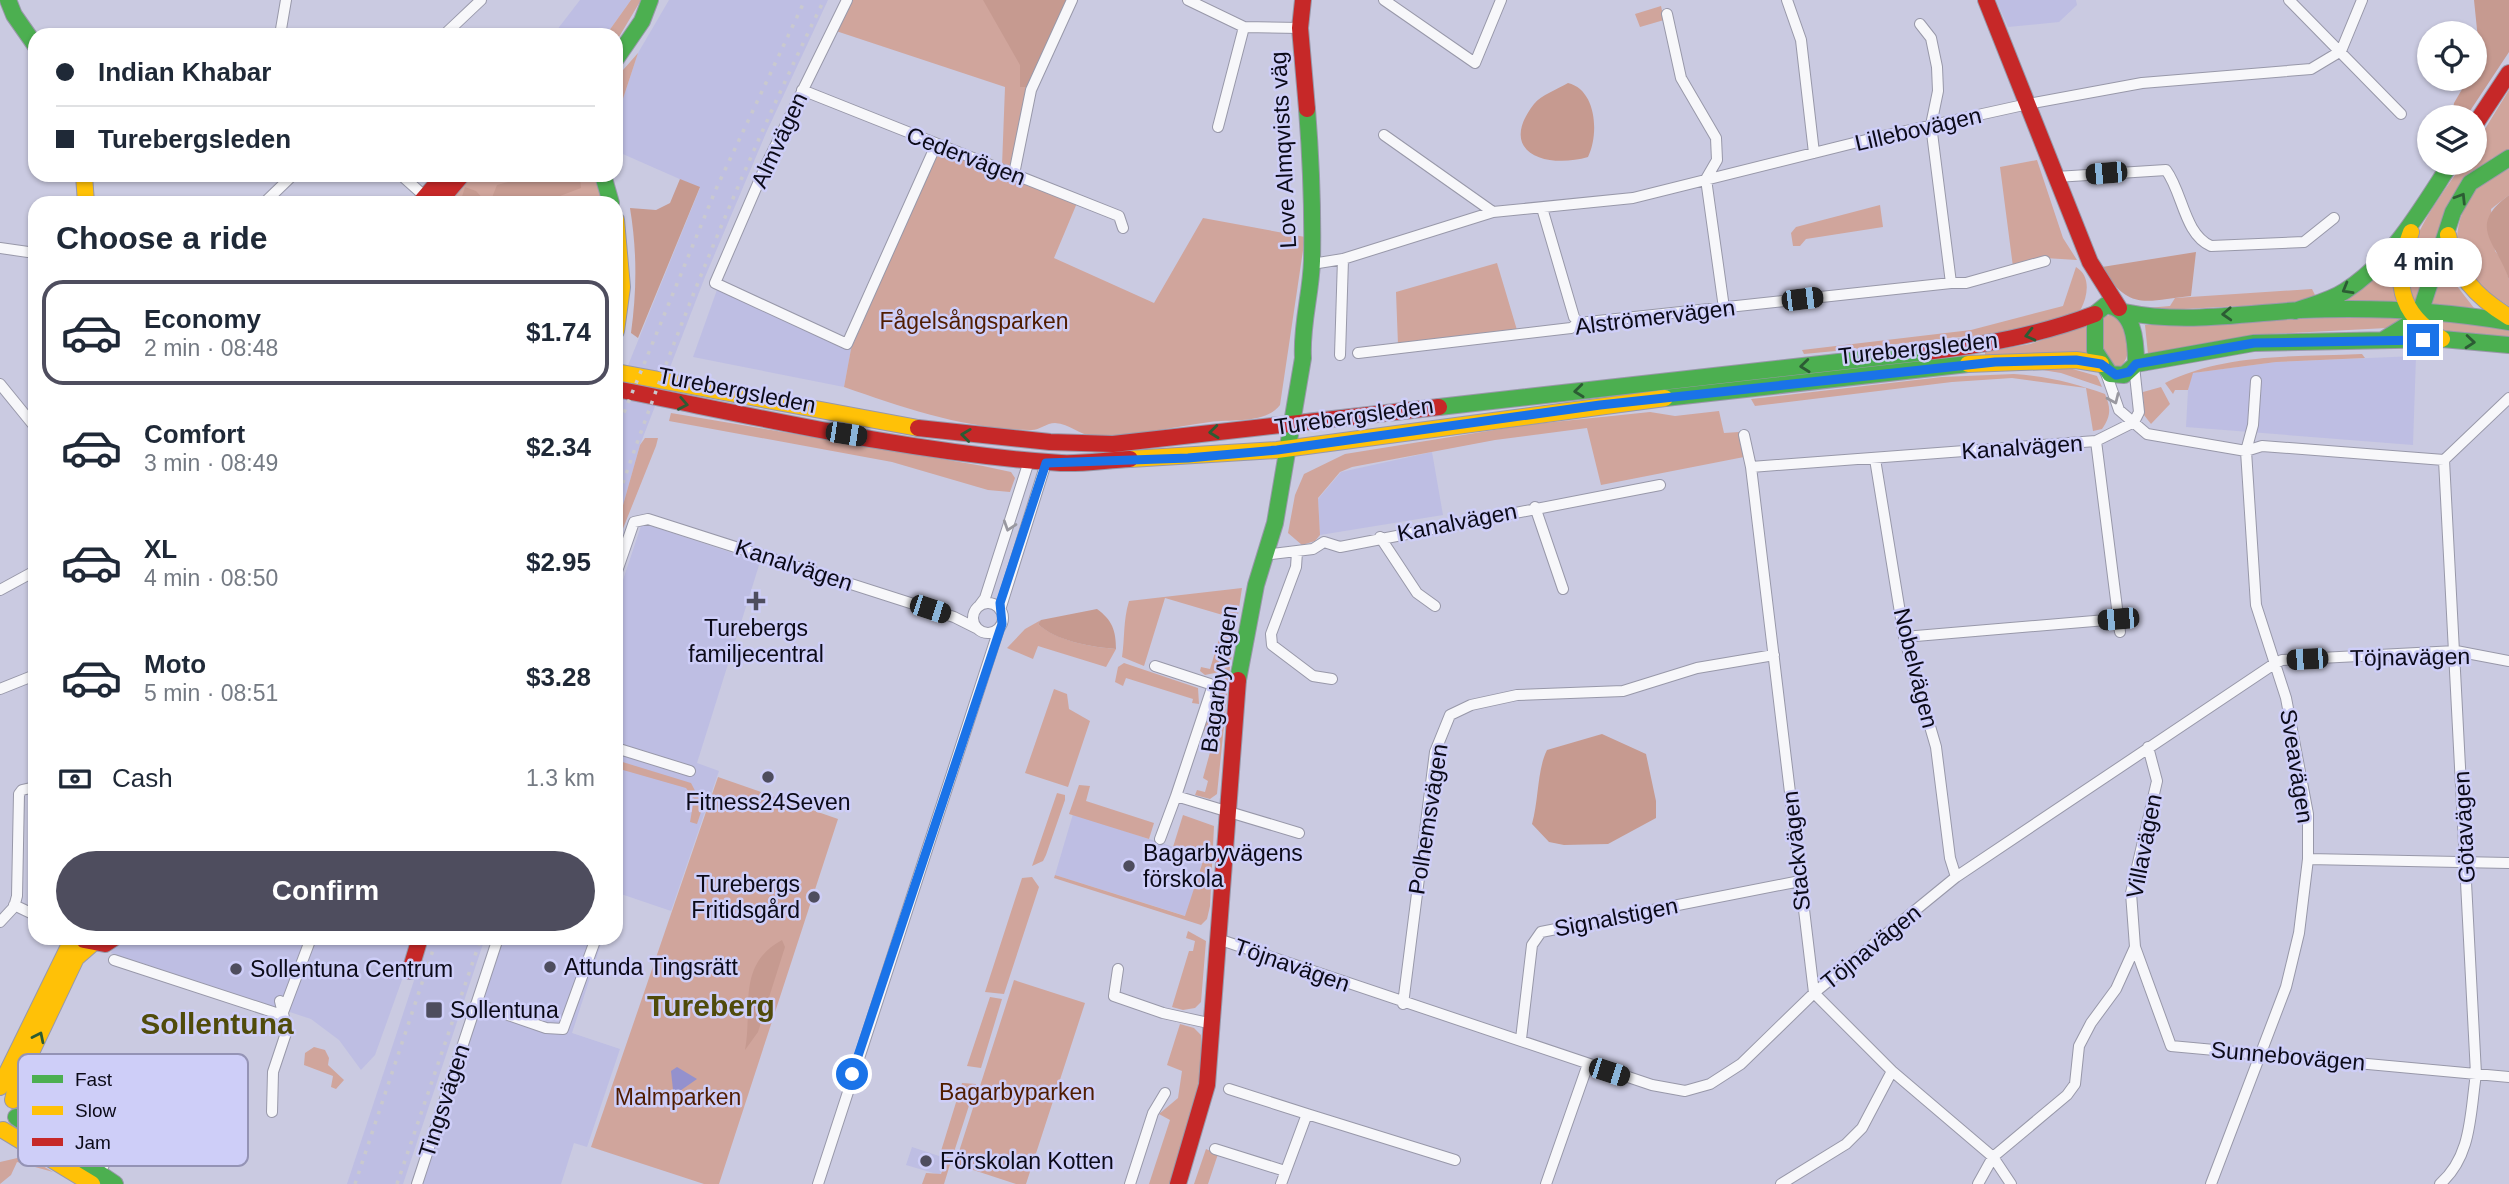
<!DOCTYPE html>
<meta charset="utf-8">
<style>
:root{--surface:#fff;--page:#f2f2f3;--text:#1f2937;--muted:#747a83;--line:#e0e1e3;--accent:#4e4d5e}
body{margin:0;font-family:Helvetica,sans-serif;background:var(--page);color:var(--text);height:100vh;display:flex;flex-direction:column;font-size:26px;white-space:nowrap}
*{box-sizing:border-box;margin:0}
p{font-size:23px;color:var(--muted)}
.icon{flex:none;width:38px;height:38px;fill:none;stroke:currentColor;stroke-width:2;stroke-linecap:round;stroke-linejoin:round}
.map{position:relative;flex:1;overflow:hidden}
.sheet{position:absolute;left:28px;top:196px;width:595px;height:749px;display:flex;flex-direction:column;background:var(--surface);border-radius:21px;box-shadow:0 2px 5px #0004}
.sheet>*{flex:none}
.banner{position:absolute;left:28px;top:28px;width:595px;height:154px;border-radius:21px;box-shadow:0 2px 5px #0004;display:grid;align-content:center;height:154px;padding:0 28px;background:var(--surface)}
.fabs{position:absolute;left:2417px;top:21px;display:grid;gap:14px}
.fabs a{display:grid;place-items:center;width:70px;height:70px;border-radius:50%;background:var(--surface);box-shadow:0 2px 5px #0004;font-size:35px}
.end{position:absolute;width:32px;height:32px;margin:-16px;border:9px solid #1a73e8;background:#fff;box-shadow:0 0 0 4px #fff}
.from{border-radius:50%}
.bubble{position:absolute;height:49px;border-radius:24px;background:var(--surface);box-shadow:0 2px 5px #0004;font-size:23px;font-weight:800;line-height:49px;text-align:center}
.car{position:absolute;width:21px;height:42px;margin:-21px -10px;border-radius:9px;box-shadow:0 0 5px 2px #0007;background:linear-gradient(#222 24%,#8ab4d8 0 40%,#222 0 76%,#8ab4d8 0 86%,#222 0)}
.banner b{display:flex;align-items:center;gap:24px;height:66px;font-size:26px}
.banner b+b{border-top:2px solid var(--line)}
.banner i{width:18px;height:18px;background:var(--text)}
ul{padding:0;list-style:none}
li{display:flex;align-items:center;gap:21px;height:105px;margin:0 14px 10px;padding:0 14px;border:4px solid transparent;border-radius:21px}
li div{flex:1}
li b{display:block;font-size:26px}
li em{font-style:normal;font-weight:800}
li.on{border-color:var(--accent)}
li>.icon{width:63px;height:63px;stroke-width:1.5}
h2{padding:0 28px;font-size:32px;line-height:84px}
.pay{display:flex;align-items:center;gap:18px;height:77px;padding:0 28px;font-size:26px}
.pay p{margin-inline-start:auto}
.primary-button{display:flex;gap:14px;margin-top:auto;padding:14px 28px}
.primary-button a{flex:1;height:80px;border-radius:42px;background:var(--accent);color:#fff;font-size:28px;font-weight:800;line-height:80px;text-align:center}
.map>svg:first-child{display:block}
.built{fill:#bebee3}
.green{fill:#d0a59c}
.forest{fill:#c69a90}
.water{fill:#9491cd}
.lines{fill:none;stroke-linecap:round;stroke-linejoin:round}
.street-casing{stroke:#9898a9;stroke-width:12}
.fast-casing{stroke:#9898a9;stroke-width:18}
.slow-casing{stroke:#9898a9;stroke-width:18}
.jam-casing{stroke:#9898a9;stroke-width:18}
.street{stroke:#f7f7fa;stroke-width:10}
.fast{stroke:#4caf50;stroke-width:16}
.slow{stroke:#ffc107;stroke-width:16}
.jam{stroke:#c62828;stroke-width:16}
.rail{stroke:#c9c9cf;stroke-width:3.5;stroke-dasharray:3.5 7;stroke-linecap:butt}
.oneway{stroke:#2c5c34}
.oneway2{stroke:#9998a0}
.route{stroke:#1a73e8;stroke-width:9}
.poi-dot{fill:#4e4d5e;stroke:#cecef8;stroke-width:2.5}
.labels{text-anchor:middle;dominant-baseline:central;stroke-width:5;stroke-linejoin:round;paint-order:stroke}
.street-label{font-size:23px;fill:#0b0a18;stroke:#cecef8}
.park-label{font-size:23px;fill:#501c00;stroke:#cecef8}
.poi-label{font-size:23px;fill:#0b0a18;stroke:#cecef8;text-anchor:start}
.district-label{font-size:30px;font-weight:bold;fill:#504b0b;stroke:#cecef8}
.key{fill:#cecef8;stroke:#9493b5;stroke-width:2}
.key-label{font-size:19px;fill:#0b0a18}
</style>
<div class="map">
<svg width="2509" height="1184" viewBox="0 0 2509 1184">
<rect width="100%" height="100%" fill="#cacae1"/>
<path class="built" d="M580,0H631L606,35H553Z
M669,0H828L766,133L705,277L640,445L616,530V395L700,188L616,151V120L638,53Z
M1996,0H2076L2077,5L2059,22L2008,27Z
M718,287L851,349L844,387L693,357Z
M2416,356L2413,445L2186,427L2188,390L2192,373L2276,362Z
M1432,452L1443,515L1320,535L1318,499L1341,472Z
M642,523L760,562L697,763L719,771L671,911L618,893L616,896V601Z
M1073,814L1204,857L1186,916L1055,875Z
M116,938H417L375,1055L361,1070L339,1040L311,1019L111,953Z
M428,938H485L403,1184H347Z
M504,938H603L572,1033L620,1049L587,1147L574,1143L561,1184H422Z
M912,1147L945,1158L940,1175L906,1165Z"/>
<path class="green" d="M631,0H641L616,42V35H606Z
M853,0H1068L1028,87L1019,121L1012,169L1002,166L1005,87L836,31Z
M1661,6L1664,20L1640,27L1635,14Z
M638,53L616,120V78Z
M2509,90V154L2492,158L2414,303C2391,254 2438,202 2463,163H2474L2475,145Z
M945,150L1077,203L1054,258L1154,303L1203,218L1305,237L1280,405C1266,424 1232,419 1210,422C1171,427 1134,437 1094,436C1079,435 1070,424 1055,423C1046,423 1039,431 1030,430C965,429 904,408 844,387L851,349L938,151Z
M2037,160L2063,238L2077,260L2045,258L2013,267L2000,167Z
M2509,169V195L2491,209L2495,251L2504,262L2509,280V306C2499,299 2486,294 2477,286C2446,259 2454,211 2481,184C2488,178 2500,173 2509,169Z
M471,175H595L604,203H445Z
M1880,205L1883,227L1806,239L1800,246H1793L1791,233L1796,227Z
M2393,253L2396,303H2338Z
M2445,262L2450,277L2474,308L2431,304Z
M1497,263L1517,330L1398,345L1396,292Z
M2076,267C2091,276 2088,295 2081,309C2041,336 1985,334 1939,339C1894,344 1849,350 1804,354L1802,350L1971,330L2063,306Z
M2312,289L2316,297L2296,303L2146,311L2147,308L2170,306L2175,298Z
M2112,314C2127,325 2136,356 2118,369H2114L2101,353L2103,317Z
M2397,315L2405,318L2387,328L2270,334L2148,354L2145,325Z
M2425,319L2509,329V338L2445,333Z
M2086,326L2089,357H1985V352L2030,344Z
M2362,354L2365,358L2276,362L2193,373L2188,390H2175L2173,394L2165,383C2225,353 2296,357 2362,354Z
M2031,368H2069L2097,376L2102,387L2061,373Z
M2014,374C2046,376 2075,383 2105,394C2111,408 2111,416 2102,429L2093,431L2086,388L2012,378L1952,382L1755,406L1751,399L1942,377Z
M2161,387L2170,404L2151,424L2144,415L2143,392Z
M1719,411L1724,433L1739,432L1744,457L1601,485L1587,428L1495,440L1352,467L1340,472L1318,498L1320,535L1315,541L1302,545L1288,533L1295,495L1304,474L1345,454L1525,425L1650,412L1675,416Z
M671,413L983,466L1011,472L1015,478L1010,492L988,490L892,462L669,421Z
M645,438H658L656,446L616,546V530L640,445Z
M1242,588L1230,667L1217,794L1210,799L1195,795L1197,790L1205,792L1208,781L1203,778L1215,734L1203,730L1215,698L1222,691L1224,671L1205,675L1200,671L1201,667L1210,669L1226,616L1165,598L1144,666L1122,657C1125,637 1123,621 1129,601Z
M1041,620L1038,624C1056,641 1092,647 1116,649L1106,667L1038,646L1033,659L1007,648L1025,629Z
M1124,663L1198,688L1199,704L1192,703L1193,699L1126,678L1123,686L1115,682L1118,667Z
M1054,689L1067,694L1069,709L1090,721L1068,787L1025,773Z
M616,760L691,783L703,806L697,824L690,822L694,799L686,788L616,768Z
M718,777L838,819L719,1184H704L591,1147Z
M1079,785L1090,786L1086,801L1154,823L1149,839L1069,814Z
M1057,793L1065,795V800L1046,855L1043,861L1032,866Z
M1183,815L1214,826L1210,906L1207,919L1201,925L1054,878L1055,875L1185,916L1204,858L1173,847Z
M1032,877L1039,887L1004,994L985,992L1022,878Z
M1188,931L1206,941L1201,1002L1195,1008L1183,1010L1172,1007L1189,951H1193L1195,941L1186,938Z
M1014,980L1085,1003L1026,1184H1016L955,1164Z
M990,997L1002,999L981,1068L967,1066Z
M1180,1024L1194,1028L1201,1035V1075L1171,1184H1149L1170,1120L1159,1114L1178,1098L1182,1071L1167,1065Z
M314,1047L325,1050L329,1058L328,1065L344,1080L336,1089L331,1087L333,1076L304,1065L305,1053Z
M962,1083L976,1084L954,1152L941,1151Z
M1206,1149L1218,1154L1208,1184H1194Z
M26,1156L53,1172L17,1162L11,1175L0,1184V1162Z
M947,1157L952,1158L944,1184H922L926,1173L941,1174Z"/>
<path class="forest" d="M983,0H1068L1028,87H1020V65Z
M2474,0H2509V52L2466,117H2452L2454,103L2468,79H2474L2475,68L2480,59Z
M1568,83C1597,90 1599,135 1588,157C1547,169 1496,153 1534,104C1541,95 1558,89 1568,83Z
M535,175H580L581,188L560,196L563,203H460L465,187L476,191L486,202L491,200L497,185Z
M680,179L700,187L638,338L631,333C637,289 637,251 630,208L656,210L670,203Z
M2509,195V280C2498,243 2465,227 2509,195Z
M2196,252L2191,296C2147,300 2129,313 2102,267Z
M1097,609C1112,620 1116,630 1116,649C1092,647 1055,641 1038,624L1041,620Z
M1602,734L1646,754L1656,801V818L1608,844L1564,845L1549,842L1532,824C1539,799 1537,770 1547,750Z
M782,940L785,947L758,1032L745,1050C753,1008 736,965 782,940Z"/>
<path class="water" d="M677,1067L697,1079L677,1093L673,1090L671,1071Z"/>
<g class="lines">
<g class="street-casing">
<path id="street" d="M847,0L766,165L715,283L847,344L936,145
M1188,0L1244,27L1300,28
M1384,0L1475,63L1501,0
M1787,0L1801,40L1814,153
M2289,0L2401,114
M1667,14L1681,78L1716,138L1717,160L1706,179L1724,308
M280,35L286,0
M444,35L481,0
M802,90L1119,216L1123,228
M1218,127L1244,27
M1384,135L1493,212
M1014,174L1031,90L1072,0
M401,175L430,201
M2056,177L2166,170C2183,193 2184,234 2211,246L2304,242L2334,218
M264,203L293,175
M1542,208L1574,317L1579,323
M0,248L35,253
M1312,264L1343,259L1493,212L1633,198L1874,138L2028,104L2142,83L2311,69L2341,51L2362,0
M1951,283H1966L2045,261
M1358,353L1571,328L1579,323L1951,283L1931,125L1938,91L1937,67L1931,38L1920,24
M1340,355L1343,259
M2105,370L2119,410L2147,434L2246,451L2262,446L2444,460L2509,398
M0,384L35,427
M2134,422L2139,412L2134,366
M1744,435L1751,467L1814,993L1892,1071L1993,1157L2011,1184
M2096,441L2120,632
M1875,459L1904,637L1936,747L1950,858L1956,877
M1751,467L2096,441L2134,422
M1535,507L1563,589
M1380,537L1417,593L1435,606
M1297,552L1296,567L1271,634L1272,645L1313,676L1332,679
M1264,555L1313,549L1324,542L1340,547L1660,485
M616,574L634,522L648,519L954,617L976,628
M0,590L35,571
M973 618a15 15 0 1 1 30 0a15 15 0 1 1-30 0Z
M979,606L985,598L1029,461
M1000,610L1046,463
M1904,637L2118,619
M1155,666L1213,685L1176,796L1299,833
M0,689L35,675
M616,748L690,771
M1160,839L1176,796
M2308,859L2509,863
M14,905L35,915
M0,922L14,907L17,896L19,794L22,790L35,787
M1218,939L1652,1085L1685,1091L1710,1084L1741,1064L1814,993L1956,877L2274,664L2282,660L2456,651L2509,661
M2135,947L2171,1046L2509,1077
M114,960L282,1015
M1118,969L1114,996L1163,1013L1213,1024
M476,1004L546,1028L563,1029L596,938
M1403,1004L1435,752L1450,715L1471,705L1517,695L1623,691L1697,668L1774,655
M282,1015L311,938
M1521,1039L1532,945L1541,932L1800,881
M1229,1089L1307,1114L1281,1184
M272,1112L273,1072L287,1030L280,1001
M1307,1114L1455,1160
M1215,1149L1285,1171
M96,1179L124,1129L139,1093
M417,1184L498,938
M818,1184L999,629
M1130,1184L1153,1113L1165,1093
M1546,1184L1588,1064
M1781,1184L1846,1144L1862,1128L1892,1071
M1978,1184L1993,1157L2067,1095L2075,1084L2079,1046L2091,1023L2116,989L2135,947L2131,893L2157,781L2148,747
M2211,1184L2286,987L2299,933L2308,859V814L2286,698L2256,605L2246,451L2253,425L2256,381
M2440,1184C2472,1156 2470,1114 2476,1074L2444,460"/>
</g>
<g class="fast-casing">
<path id="fast" d="M8,0L14,15L35,45
M616,59L642,21L650,0
M603,175L611,203
M2106,305C2134,309 2136,340 2136,364L2124,375L2110,374L2095,351V314Z
M2295,311C2311,305 2330,301 2345,291C2392,261 2421,209 2451,163
M2124,312C2182,324 2242,314 2300,310C2371,307 2440,310 2509,322
M2383,340L2407,325L2421,310L2453,212L2470,183L2509,158
M2136,364L2254,343L2442,339L2509,345
M1665,398L1968,364
M1439,407L1926,352
M1238,680L1256,585L1275,523L1303,358C1301,325 1311,294 1312,261C1313,210 1311,160 1307,109
M16,1117L115,1184"/>
</g>
<g class="slow-casing">
<path id="slow" d="M84,175L86,203
M616,220L622,287L616,331
M2411,232C2393,278 2397,313 2442,339
M2448,235C2456,276 2475,296 2509,317
M1968,364L2076,360L2101,364
M616,372L918,428
M1130,459L1277,450L1665,398
M0,1087L73,938
M13,1100L17,1082L76,958L92,944
M3,1130L92,1184"/>
</g>
<g class="jam-casing">
<path id="jam" d="M1303,0L1300,28L1307,109
M1986,0L2090,262L2119,308
M2474,126L2509,73
M420,203L444,175
M438,203L462,175
M1926,352C1985,345 2039,335 2095,314
M616,389C763,418 911,453 1061,463C1083,464 1107,460 1130,459
M918,428L1050,442L1113,444L1439,407
M84,940L105,944L114,938
M410,971L420,938
M1178,1184L1207,1085L1238,680"/>
</g>
<use href="#street" class="street"/>
<use href="#fast" class="fast"/>
<use href="#slow" class="slow"/>
<use href="#jam" class="jam"/>
<path class="rail" d="M616,432L716,189L805,0
M616,503C675,331 744,163 824,0
M355,1184L437,938
M397,1184L481,938"/>
</g>
<defs><path id="oneway-chevron" d="M-2-3.5L2.5 0L-2 3.5" fill="none" stroke-width="1.6" stroke-linecap="round" stroke-linejoin="round" transform="scale(1.75)"/></defs>
<g class="oneway">
<use href="#oneway-chevron" transform="translate(2461 198) rotate(-58)"/>
<use href="#oneway-chevron" transform="translate(2347 289) rotate(150)"/>
<use href="#oneway-chevron" transform="translate(2227 314) rotate(177)"/>
<use href="#oneway-chevron" transform="translate(2030 335) rotate(166)"/>
<use href="#oneway-chevron" transform="translate(2470 342) rotate(5)"/>
<use href="#oneway-chevron" transform="translate(1805 366) rotate(174)"/>
<use href="#oneway-chevron" transform="translate(1579 391) rotate(174)"/>
<use href="#oneway-chevron" transform="translate(683 404) rotate(11)"/>
<use href="#oneway-chevron" transform="translate(1214 432) rotate(174)"/>
<use href="#oneway-chevron" transform="translate(966 435) rotate(-173)"/>
<use href="#oneway-chevron" transform="translate(39 1037) rotate(-64)"/>
</g>
<g class="oneway2">
<use href="#oneway-chevron" transform="translate(2114 399) rotate(66)"/>
<use href="#oneway-chevron" transform="translate(1009 526) rotate(108)"/>
</g>
<g class="lines">
<path class="route" d="M852,1074L1002,624L1000,603L1046,463L1188,458L1277,450L1600,405L1995,362L2076,360L2101,364L2116,375L2129,372L2136,364L2254,343L2423,340"/>
</g>
<g class="poi-dot">
<path d="M752.5 590.5h7v7h7v7h-7v7h-7v-7h-7v-7h7z"/>
<circle cx="768" cy="777" r="7"/>
<circle cx="1129" cy="866" r="7"/>
<circle cx="814" cy="897" r="7"/>
<circle cx="550" cy="967" r="7"/>
<circle cx="236" cy="969" r="7"/>
<rect x="425" y="1001" width="18" height="18" rx="3.5"/>
<circle cx="926" cy="1161" r="7"/>
</g>
<g class="labels">
<g class="street-label">
<text transform="translate(1918 129) rotate(-13)">Lillebovägen</text>
<text transform="translate(779 140) rotate(-65)">Almvägen</text>
<text transform="translate(1283 150) rotate(-93)">Love Almqvists väg</text>
<text transform="translate(966 156) rotate(21)">Cedervägen</text>
<text transform="translate(1655 317) rotate(-7)">Alströmervägen</text>
<text transform="translate(1918 348) rotate(-6)">Turebergsleden</text>
<text transform="translate(737 390) rotate(11)">Turebergsleden</text>
<text transform="translate(1354 416) rotate(-8)">Turebergsleden</text>
<text transform="translate(2022 447) rotate(-4)">Kanalvägen</text>
<text transform="translate(1457 522) rotate(-11)">Kanalvägen</text>
<text transform="translate(794 565) rotate(18)">Kanalvägen</text>
<text transform="translate(2410 657) rotate(-1)">Töjnavägen</text>
<text transform="translate(1916 668) rotate(76)">Nobelvägen</text>
<text transform="translate(1219 679) rotate(-82)">Bagarbyvägen</text>
<text transform="translate(2297 766) rotate(81)">Sveavägen</text>
<text transform="translate(1428 819) rotate(-81)">Polhemsvägen</text>
<text transform="translate(2464 827) rotate(-93)">Götavägen</text>
<text transform="translate(2144 846) rotate(-79)">Villavägen</text>
<text transform="translate(1796 851) rotate(-96)">Stackvägen</text>
<text transform="translate(1616 917) rotate(-11)">Signalstigen</text>
<text transform="translate(1871 947) rotate(-39)">Töjnavägen</text>
<text transform="translate(1292 965) rotate(19)">Töjnavägen</text>
<text transform="translate(2288 1056) rotate(5)">Sunnebovägen</text>
<text transform="translate(444 1101) rotate(-72)">Tingsvägen</text>
</g>
<g class="park-label">
<text x="974" y="321">Fågelsångsparken</text>
<text x="1017" y="1092">Bagarbyparken</text>
<text x="678" y="1097">Malmparken</text>
</g>
<g class="poi-label">
<text x="756" y="628" text-anchor="middle">Turebergs<tspan x="756" dy="26">familjecentral</tspan></text>
<text x="768" y="802" text-anchor="middle">Fitness24Seven</text>
<text x="1143" y="853">Bagarbyvägens<tspan x="1143" dy="26">förskola</tspan></text>
<text x="800" y="884" text-anchor="end">Turebergs<tspan x="800" dy="26">Fritidsgård</tspan></text>
<text x="564" y="967">Attunda Tingsrätt</text>
<text x="250" y="969">Sollentuna Centrum</text>
<text x="450" y="1010">Sollentuna</text>
<text x="940" y="1161">Förskolan Kotten</text>
</g>
<g class="district-label">
<text x="711" y="1005">Tureberg</text>
<text x="217" y="1023">Sollentuna</text>
</g>
</g>
<rect x="18" y="1054" width="230" height="112" rx="10" class="key"/>
<rect x="32" y="1075" width="31" height="8" fill="#4caf50"/>
<rect x="32" y="1106" width="31" height="9" fill="#ffc107"/>
<rect x="32" y="1138" width="31" height="8" fill="#c62828"/>
<g class="key-label">
<text x="75" y="1086">Fast</text>
<text x="75" y="1117">Slow</text>
<text x="75" y="1149">Jam</text>
</g>
</svg>
<div class="fabs">
<a><svg class="icon" aria-label="locate" viewBox="0 0 24 24"><circle cx="12" cy="12" r="6"/><path d="M12 2v4M12 18v4M2 12h4M18 12h4"/></svg></a>
<a><svg class="icon" aria-label="layers" viewBox="0 0 24 24"><path d="M12 4l9 5-9 5-9-5zM3 14l9 5 9-5"/></svg></a>
</div>
<i class="end from" style="left:852px;top:1074px"></i>
<i class="end" style="left:2423px;top:340px"></i>
<div class="bubble" style="left:2366px;top:238px;width:116px">4 min</div>
<i class="car" style="left:2106px;top:173px;rotate:265deg"></i>
<i class="car" style="left:1802px;top:299px;rotate:83deg"></i>
<i class="car" style="left:846px;top:434px;rotate:99deg"></i>
<i class="car" style="left:930px;top:609px;rotate:108deg"></i>
<i class="car" style="left:2118px;top:619px;rotate:265deg"></i>
<i class="car" style="left:2307px;top:659px;rotate:267deg"></i>
<i class="car" style="left:1609px;top:1072px;rotate:108deg"></i>
<div class="banner">
<b><i class="from"></i>Indian Khabar</b>
<b><i></i>Turebergsleden</b>
</div>
<section class="sheet">
<h2>Choose a ride</h2>
<ul>
<li class="on"><svg class="icon" aria-label="car" viewBox="0 0 24 24"><path d="M5 17H2v-5l4-1 3-4h7l3 4 3 1v5h-3M9 17h6M6 11h13"/><circle cx="7" cy="17" r="2"/><circle cx="17" cy="17" r="2"/></svg><div><b>Economy</b><p>2 min · 08:48</p></div><em>$1.74</em></li>
<li><svg class="icon" aria-label="car" viewBox="0 0 24 24"><path d="M5 17H2v-5l4-1 3-4h7l3 4 3 1v5h-3M9 17h6M6 11h13"/><circle cx="7" cy="17" r="2"/><circle cx="17" cy="17" r="2"/></svg><div><b>Comfort</b><p>3 min · 08:49</p></div><em>$2.34</em></li>
<li><svg class="icon" aria-label="car" viewBox="0 0 24 24"><path d="M5 17H2v-5l4-1 3-4h7l3 4 3 1v5h-3M9 17h6M6 11h13"/><circle cx="7" cy="17" r="2"/><circle cx="17" cy="17" r="2"/></svg><div><b>XL</b><p>4 min · 08:50</p></div><em>$2.95</em></li>
<li><svg class="icon" aria-label="car" viewBox="0 0 24 24"><path d="M5 17H2v-5l4-1 3-4h7l3 4 3 1v5h-3M9 17h6M6 11h13"/><circle cx="7" cy="17" r="2"/><circle cx="17" cy="17" r="2"/></svg><div><b>Moto</b><p>5 min · 08:51</p></div><em>$3.28</em></li>
</ul>
<div class="pay"><svg class="icon" aria-label="cash" viewBox="0 0 24 24"><path d="M3 7h18v10H3z"/><circle cx="12" cy="12" r="2"/></svg>Cash<p>1.3 km</p></div>
<div class="primary-button"><a>Confirm</a></div>
</section>
</div>
